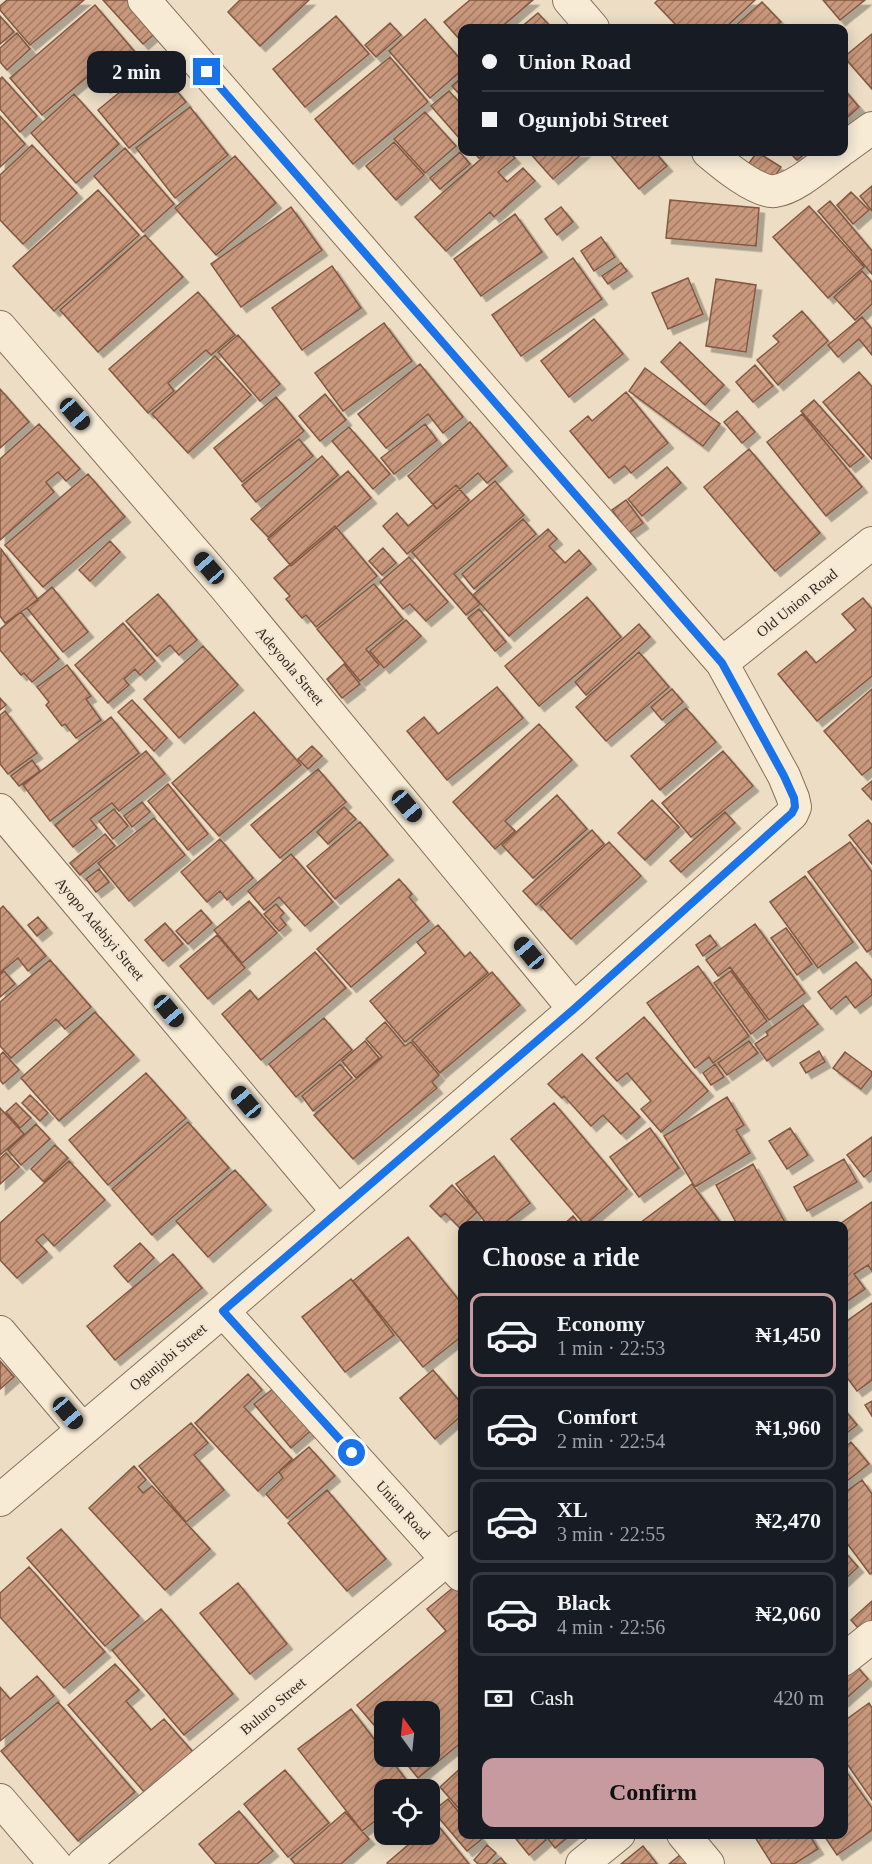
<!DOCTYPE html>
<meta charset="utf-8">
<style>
:root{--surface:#171b24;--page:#20242c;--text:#f1f3f6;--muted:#9ea1a6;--line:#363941;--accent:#c69a9f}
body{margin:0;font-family:Georgia,serif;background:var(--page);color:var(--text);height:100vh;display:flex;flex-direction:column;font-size:22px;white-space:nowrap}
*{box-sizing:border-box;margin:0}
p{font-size:20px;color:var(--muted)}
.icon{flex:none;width:33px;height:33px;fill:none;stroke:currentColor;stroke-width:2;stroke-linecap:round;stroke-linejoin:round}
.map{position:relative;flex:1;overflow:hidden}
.sheet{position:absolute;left:458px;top:1221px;width:390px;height:618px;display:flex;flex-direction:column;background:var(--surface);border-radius:12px;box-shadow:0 3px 15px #0003}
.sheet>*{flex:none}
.banner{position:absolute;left:458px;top:24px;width:390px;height:132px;border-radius:12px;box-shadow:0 3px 15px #0003;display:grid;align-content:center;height:132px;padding:0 24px;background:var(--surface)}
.needle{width:39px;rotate:345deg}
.tools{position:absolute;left:374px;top:1701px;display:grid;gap:12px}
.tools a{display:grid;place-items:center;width:66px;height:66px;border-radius:12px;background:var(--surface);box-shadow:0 3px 15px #0003;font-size:30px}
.end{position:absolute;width:27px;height:27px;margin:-14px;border:8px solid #1a73e8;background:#fff;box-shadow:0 0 0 3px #fff}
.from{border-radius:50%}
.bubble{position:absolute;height:42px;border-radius:12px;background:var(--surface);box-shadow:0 3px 15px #0003;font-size:20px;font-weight:700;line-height:42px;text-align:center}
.car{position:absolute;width:18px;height:36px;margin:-18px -9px;border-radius:8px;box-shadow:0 0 4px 2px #0007;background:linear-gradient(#222 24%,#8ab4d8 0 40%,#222 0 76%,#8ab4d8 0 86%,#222 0)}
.banner b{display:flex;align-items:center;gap:21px;height:57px;font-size:22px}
.banner b+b{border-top:2px solid var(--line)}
.banner i{width:15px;height:15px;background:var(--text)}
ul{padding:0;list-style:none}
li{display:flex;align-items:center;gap:18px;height:84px;margin:0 12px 9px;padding:0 12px;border:3px solid var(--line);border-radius:12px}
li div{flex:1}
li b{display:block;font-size:22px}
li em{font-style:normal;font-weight:700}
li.selected{border-color:var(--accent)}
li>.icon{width:54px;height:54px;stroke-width:1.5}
h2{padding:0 24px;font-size:27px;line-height:72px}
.pay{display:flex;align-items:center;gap:15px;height:66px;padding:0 24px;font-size:22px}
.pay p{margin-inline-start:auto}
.cta{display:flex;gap:12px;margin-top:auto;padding:12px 24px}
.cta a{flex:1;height:69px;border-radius:12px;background:var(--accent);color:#111;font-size:24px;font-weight:700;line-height:69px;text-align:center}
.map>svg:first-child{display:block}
.building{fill:url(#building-hatch);stroke:#835842;stroke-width:1.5;filter:url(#shadow)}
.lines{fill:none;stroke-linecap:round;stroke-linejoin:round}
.minor-casing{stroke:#856f5b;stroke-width:34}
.minor{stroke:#f7ebd6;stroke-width:32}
.route{stroke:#1a73e8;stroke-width:8}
.labels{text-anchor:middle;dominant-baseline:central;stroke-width:5;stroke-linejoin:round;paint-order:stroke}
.street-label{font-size:15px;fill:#36281e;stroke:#f3e8d3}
</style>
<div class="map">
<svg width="872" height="1864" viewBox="0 0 872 1864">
<defs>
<pattern id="building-hatch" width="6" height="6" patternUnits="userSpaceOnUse" patternTransform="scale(1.5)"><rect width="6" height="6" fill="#c8977b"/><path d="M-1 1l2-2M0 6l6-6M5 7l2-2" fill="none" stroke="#a37b64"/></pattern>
<filter id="shadow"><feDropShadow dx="5.5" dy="5.5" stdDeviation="0" flood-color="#0004"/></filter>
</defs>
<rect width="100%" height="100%" fill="#ecddc4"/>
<path class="building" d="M7,0H84L30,45L0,10V6Z
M103,0H136L161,28L143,44Z
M240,0H309L260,46L228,12Z
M470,0H533L500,28H462V42L444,22Z
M658,0H755L725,28H679L655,3Z
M823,0H865L840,20Z
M762,2L781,22L773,28H733Z
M95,5L140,58L105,88L92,73L42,115L10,78Z
M538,13L552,28H520Z
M0,16L14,32L0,44Z
M336,16L369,54L305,107L273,69Z
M425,19L462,61V70L430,98L389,51Z
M390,23L401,35L376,57L365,45Z
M17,33L30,49L7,70L0,62V48Z
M872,34V89L844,57Z
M390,57L428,102L353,164L315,119Z
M154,64L186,102L129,148L98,110Z
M2,77L37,116L20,132L0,109V79Z
M462,77V97L452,86Z
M843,88L859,107L843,121Z
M449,91L462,105L461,140L431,106Z
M74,94L119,144L76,183L31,133Z
M190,107L228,155L175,198L136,148Z
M425,112L456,146L425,173L394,139Z
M0,116L25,144L0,167Z
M394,142L424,175L396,200L366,166Z
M32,145L77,193L23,244L0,220V175Z
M125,148L174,204L143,232L94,176Z
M460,152L470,164L440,189L430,178Z
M473,152H487L479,158Z
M489,152H509L515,158L498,172L507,182L523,168L535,181L494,217L490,212L446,251L415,217Z
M529,152H584L553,179Z
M608,152H655L667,166L639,189Z
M757,152L781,167L771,182L747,166Z
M789,152H807L797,160Z
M235,156L276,203L216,255L175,208Z
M872,186V211L860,196Z
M98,190L139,235L54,311L13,266Z
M851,192L869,210L853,224L837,205Z
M670,200L759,208L756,246L666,238Z
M830,201L872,251V274L818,211Z
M809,206L864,267L828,298L773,237Z
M291,207L322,250L241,307L211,264Z
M561,207L573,222L557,235L545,219Z
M515,214L542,252L481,296L454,259Z
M145,235L183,277L98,352L60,310Z
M601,237L615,257L594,271L581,251Z
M573,258L602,299L521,356L492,315Z
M621,263L627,271L608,284L602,276Z
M332,266L361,308L302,350L272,308Z
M862,271L872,282V304L855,320L834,297Z
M688,278L703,314L668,329L652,293Z
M716,279L756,285L746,352L706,346Z
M198,292L235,335L211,355L206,350L168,383L174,391L148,413L109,369Z
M802,311L828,341L778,385L757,360L779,342L773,336Z
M862,317L872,329V355L859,339L838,357L828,345Z
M594,319L623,354L569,397L541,361Z
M384,323L412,361L343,411L315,373Z
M238,335L280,384L260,401L218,352Z
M680,342L724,385L705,405L661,362Z
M215,356L251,395L188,453L152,414Z
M420,364L463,417L443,433L428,414L386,448L358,414Z
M755,365L773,386L753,402L736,382Z
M645,368L720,424L703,446L629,391Z
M859,372L872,387V459L823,402Z
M0,389L29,422L0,448Z
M626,392L668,443L631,473L625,466L609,478L570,431L588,416L592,421Z
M325,394L346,420L320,441L299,416Z
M276,397L304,431L242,482L214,448Z
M814,400L864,456L850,467L801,411Z
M737,411L755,432L742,443L724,422Z
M802,414L862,487L826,516L767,442Z
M470,422L507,466L487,483L478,473L437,509L408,476Z
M39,424L80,469L66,481L58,472L46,482L54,492L0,540V459Z
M425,424L437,440L394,474L381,458Z
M349,427L390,474L373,489L332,441Z
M299,439L313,456L256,502L242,485Z
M749,449L820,533L775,571L704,487Z
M322,456L338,475L268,537L251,519Z
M667,467L681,483L642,516L628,499Z
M348,471L371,498L291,566L268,539Z
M88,474L125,517L43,587L5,545Z
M495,481L524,515L454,574L480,604L466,615L412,552Z
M456,485L469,500L407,554L383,526L397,513L408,526Z
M626,500L643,523L629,533L612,510Z
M523,519L536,534L474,589L462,574Z
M335,526L377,576L316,627L306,615L302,618L286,599L290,596L274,578Z
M548,529L557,539L549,546L565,563L579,550L591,564L509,636L473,595Z
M110,541L120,552L90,581L79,570Z
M383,548L396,563L382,575L369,561Z
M1,549L38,600L5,623L0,616Z
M409,557L448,602L426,621L410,604L403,609L380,582Z
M374,584L403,619L366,649L379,665L360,681L317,629Z
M52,587L88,632L63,652L27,608Z
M158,594L197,640L179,655L170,645L157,656L126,621Z
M587,597L621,637L539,706L505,666Z
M863,598L872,609V676L817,721L778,674L806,651L816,663L856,630L842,614Z
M479,609L506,642L495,651L468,618Z
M21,612L59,659L32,682L24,673L21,675L0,650V629Z
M406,620L421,636L384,668L370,651Z
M123,623L155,661L140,675L135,669L124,679L129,685L108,703L75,665Z
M639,624L650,637L586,695L575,682Z
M203,646L238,685L179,738L144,699Z
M639,652L669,687L606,741L576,707Z
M344,664L360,684L342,698L327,679Z
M67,665L91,696L86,699L101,720L76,738L65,724L62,726L46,705L49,702L37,687Z
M497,687L523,718L447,780L407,731L424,717L438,734Z
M672,689L683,702L662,720L651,707Z
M872,689V767L862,775L824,731Z
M0,698L6,705L0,710Z
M132,700L167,738L154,751L118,712Z
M686,708L716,742L660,790L631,756Z
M5,711L37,753L8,774L0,764V715Z
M254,712L301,765L219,836L172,783Z
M111,717L139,753L50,821L23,785Z
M539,724L572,760L505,821L515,831L495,849L453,802Z
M312,746L322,756L308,769L298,759Z
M146,751L165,774L119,811L112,803L90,819L97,828L73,847L55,825Z
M723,751L753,786L691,837L662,803Z
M32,760L40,771L19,786L11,776Z
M318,769L346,802L280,858L251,825Z
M872,781V800L862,789Z
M168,784L208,834L188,850L148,801Z
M557,795L587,829L533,878L502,845Z
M652,800L679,827L645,860L618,833Z
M142,802L150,812L132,827L124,816Z
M344,807L356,819L328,844L317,832Z
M114,809L128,826L113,839L99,821Z
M725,812L735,823L681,872L670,861Z
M154,818L185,855L129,901L98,863Z
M868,820L872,825V864L849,835Z
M360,822L388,855L335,899L307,866Z
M592,830L604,844L536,905L523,891Z
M105,834L115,846L80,875L70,863Z
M220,839L253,878L227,900L220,891L207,902L181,872Z
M609,842L641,876L571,939L540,905Z
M850,842L872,872V949L867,952L808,872Z
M291,854L333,902L305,926L279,897L264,910L248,891Z
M99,869L109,882L96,892L86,879Z
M805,876L853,942L818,968L770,902Z
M399,879L412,894L409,897L429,921L351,987L317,949Z
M249,901L277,933L242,963L214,930Z
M276,904L284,913L280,917L286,925L279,931L264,914Z
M3,906L46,956L28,971L18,958L0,973V909Z
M201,910L212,923L188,944L176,931Z
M38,917L47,928L37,936L28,925Z
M165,923L183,944L163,961L145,940Z
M755,924L805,993L769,1020L730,967L718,976L706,960Z
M438,925L465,957L470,952L488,973L405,1042L370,1001L426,953L417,942Z
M786,928L812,964L797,975L771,938Z
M217,935L245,968L208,999L180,966Z
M710,935L717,945L703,956L696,945Z
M315,952L346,988L261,1060L222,1014L250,990L258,1000Z
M50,960L91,1007L65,1029L56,1019L11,1058L0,1046V1002Z
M856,962L872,981V995L855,1008L846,996L831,1009L818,992Z
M698,966L749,1036L713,1063L709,1057L695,1068L647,1003Z
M4,971L15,984L0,997V975Z
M731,971L767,1021L751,1034L714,983Z
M492,972L520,1005L440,1073L412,1040Z
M803,1005L818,1024L767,1061L755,1044L768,1035L766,1032Z
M95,1012L134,1055L59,1121L21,1078Z
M644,1017L708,1091L661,1132L641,1109L651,1101L627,1073L617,1081L596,1058Z
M324,1018L352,1050L296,1097L269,1064Z
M385,1022L405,1046L411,1042L439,1075L432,1082L437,1088L353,1159L314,1115L382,1057L366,1039Z
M365,1041L379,1058L356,1078L342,1061Z
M749,1041L758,1053L727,1075L718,1063Z
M819,1051L825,1062L806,1073L800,1063Z
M3,1052L19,1070L3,1084L0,1080V1055Z
M845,1052L872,1072V1075L861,1089L833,1068Z
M582,1054L640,1117L621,1134L603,1115L591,1126L564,1096L562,1098L548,1084Z
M340,1064L352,1078L313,1111L302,1096Z
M715,1064L724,1077L711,1085L703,1073Z
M146,1073L186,1118L108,1185L69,1140Z
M30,1095L48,1113L40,1121L22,1103Z
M727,1097L744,1125L736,1130L750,1153L695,1187L664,1136Z
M16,1103L31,1118L20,1128L6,1112Z
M554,1103L627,1189L585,1225L511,1139Z
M0,1108L24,1134L0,1155Z
M188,1122L229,1168L152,1235L112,1189Z
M36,1124L50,1139L21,1165L8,1150Z
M650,1128L679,1168L639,1197L610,1157Z
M790,1128L808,1155L787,1169L769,1141Z
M872,1137V1170L864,1177L847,1155Z
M55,1145L68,1158L44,1182L31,1169Z
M6,1153L19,1167L0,1184V1158Z
M494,1156L530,1203L500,1226H488L456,1184Z
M844,1159L857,1182L807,1211L794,1187Z
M69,1161L105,1200L54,1246L43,1234L36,1240L47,1252L17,1278L0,1260V1223Z
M753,1164L787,1226H738L716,1185Z
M235,1170L266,1205L208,1257L176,1221Z
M692,1184L723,1226H636Z
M452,1185L477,1212L460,1228L445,1213L441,1217L430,1206Z
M872,1202V1271L868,1265L854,1274L865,1289L843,1304V1226H837Z
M573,1216L581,1226H562Z
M408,1237L462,1304V1336L423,1367L353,1281Z
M140,1243L154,1258L128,1282L114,1266Z
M173,1254L202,1288L115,1360L87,1326Z
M351,1279L394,1335L345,1372L302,1317Z
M872,1303V1380L857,1391L843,1372V1324Z
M0,1361L14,1377L0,1389Z
M433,1370L462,1404V1415L435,1439L400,1398Z
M248,1374L262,1390L244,1407L292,1459L258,1491L195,1423Z
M279,1384L315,1427L291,1448L254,1404Z
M872,1401V1416L865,1405Z
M843,1408L857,1425L843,1436Z
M191,1423L208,1443L194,1455L224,1490L186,1522L139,1466Z
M851,1442L869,1464L843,1484V1449Z
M309,1447L335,1476L287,1518L266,1494L283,1478L279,1472Z
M134,1466L146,1480L138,1487L143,1493L152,1486L210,1549L165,1590L89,1508Z
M862,1480L872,1494V1573L870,1574L843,1538V1494Z
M327,1490L386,1559L347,1591L288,1523Z
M61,1529L139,1616L105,1646L27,1558Z
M843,1550L858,1567L843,1581Z
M29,1567L105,1652L64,1688L0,1617V1593Z
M460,1582L462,1585V1742L418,1778L400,1756H429V1712H384V1737L357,1705L446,1631L427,1609Z
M238,1583L287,1644L250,1674L200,1613Z
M872,1601V1634L867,1638L851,1620Z
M161,1609L233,1694L184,1735L112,1650Z
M853,1662L868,1679L843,1701V1671Z
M115,1664L139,1690L126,1701L151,1730L164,1719L193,1752L145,1793L68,1705Z
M37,1676L54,1696L0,1741V1687L10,1699Z
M58,1702L135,1792L78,1841L1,1751Z
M869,1703L872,1708V1800L843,1758V1722Z
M351,1709L384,1752V1756H388L414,1790H384V1814L362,1831L298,1749Z
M462,1767V1811H461L440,1787Z
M843,1767L872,1808V1830L837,1855L823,1834H843Z
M285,1770L329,1823L288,1857L244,1804Z
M448,1799L462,1816V1834H478L482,1839L467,1851L433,1811Z
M239,1811L273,1851L257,1864H216L199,1844Z
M345,1812L369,1839L341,1864H295L291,1859Z
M436,1823L469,1864H388L387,1863L421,1834H429V1828Z
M512,1834H542L546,1840L529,1855Z
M544,1834H572L555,1848Z
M753,1834H809L818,1849L794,1864H772Z
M487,1845L496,1853L486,1864H478L474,1860Z
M643,1846L657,1864H621Z
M680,1855L687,1864H669Z
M501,1858L506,1864H493Z"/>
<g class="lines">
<g class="minor-casing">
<path id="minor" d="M569,0L593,28
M843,149L872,128
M708,152C721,163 758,194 775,191C796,188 822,164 839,152
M0,327L224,586L574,1009
M722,663L872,543
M0,810L338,1212
M223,1311L461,1575
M0,1332L82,1429
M0,1500L223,1311L574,1009L792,814L795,807L793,798L784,776L722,663L144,0
M843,1660L872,1637
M0,1800L55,1864
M683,1834L708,1864
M83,1864L462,1547
M582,1864L619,1834"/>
</g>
<use href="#minor" class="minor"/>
</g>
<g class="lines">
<path class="route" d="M207,72L722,663L784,776L794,798L795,807L792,813L574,1009L223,1311L352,1453"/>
</g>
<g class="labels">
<g class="street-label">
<text transform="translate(797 603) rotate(-39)">Old Union Road</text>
<text transform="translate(290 666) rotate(50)">Adeyoola Street</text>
<text transform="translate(100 929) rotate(50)">Ayopo Adebiyi Street</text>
<text transform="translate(168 1357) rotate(-40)">Ogunjobi Street</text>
<text transform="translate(403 1510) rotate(48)">Union Road</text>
<text transform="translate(273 1706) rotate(-40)">Buluro Street</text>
</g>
</g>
</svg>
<div class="tools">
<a><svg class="needle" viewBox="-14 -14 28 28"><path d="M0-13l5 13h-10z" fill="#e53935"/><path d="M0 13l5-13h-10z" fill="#9ea1a6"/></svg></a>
<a><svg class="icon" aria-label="locate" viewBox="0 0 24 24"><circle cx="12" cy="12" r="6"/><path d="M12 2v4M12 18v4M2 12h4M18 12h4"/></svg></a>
</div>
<i class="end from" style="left:352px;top:1453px"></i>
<i class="end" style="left:207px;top:72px"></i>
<div class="bubble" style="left:87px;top:51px;width:99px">2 min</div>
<i class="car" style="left:75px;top:414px;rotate:139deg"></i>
<i class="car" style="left:209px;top:568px;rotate:319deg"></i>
<i class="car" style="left:407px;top:806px;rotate:140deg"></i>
<i class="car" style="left:529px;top:953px;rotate:320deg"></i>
<i class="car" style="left:169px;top:1011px;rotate:140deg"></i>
<i class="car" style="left:246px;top:1102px;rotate:320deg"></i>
<i class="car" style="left:68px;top:1413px;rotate:140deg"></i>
<div class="banner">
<b><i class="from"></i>Union Road</b>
<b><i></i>Ogunjobi Street</b>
</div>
<section class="sheet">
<h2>Choose a ride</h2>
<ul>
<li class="selected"><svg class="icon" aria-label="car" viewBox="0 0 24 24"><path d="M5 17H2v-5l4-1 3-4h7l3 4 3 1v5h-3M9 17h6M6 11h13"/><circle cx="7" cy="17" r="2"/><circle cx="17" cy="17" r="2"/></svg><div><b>Economy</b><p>1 min · 22:53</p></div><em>₦1,450</em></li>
<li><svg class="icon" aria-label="car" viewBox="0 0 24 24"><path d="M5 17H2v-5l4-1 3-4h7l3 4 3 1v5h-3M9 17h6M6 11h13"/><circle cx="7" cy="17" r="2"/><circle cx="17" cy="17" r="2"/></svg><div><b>Comfort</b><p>2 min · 22:54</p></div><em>₦1,960</em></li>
<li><svg class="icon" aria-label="car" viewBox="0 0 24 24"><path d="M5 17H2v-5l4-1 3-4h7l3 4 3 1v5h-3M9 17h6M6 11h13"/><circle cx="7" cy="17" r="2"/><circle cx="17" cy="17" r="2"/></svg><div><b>XL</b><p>3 min · 22:55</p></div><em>₦2,470</em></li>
<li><svg class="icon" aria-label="car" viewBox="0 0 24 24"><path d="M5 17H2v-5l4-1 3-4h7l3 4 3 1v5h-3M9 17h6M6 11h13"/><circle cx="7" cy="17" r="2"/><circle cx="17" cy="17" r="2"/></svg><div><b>Black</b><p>4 min · 22:56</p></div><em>₦2,060</em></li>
</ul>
<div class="pay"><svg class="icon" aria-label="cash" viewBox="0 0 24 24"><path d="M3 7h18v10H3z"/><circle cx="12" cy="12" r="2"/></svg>Cash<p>420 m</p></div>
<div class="cta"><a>Confirm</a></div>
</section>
</div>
